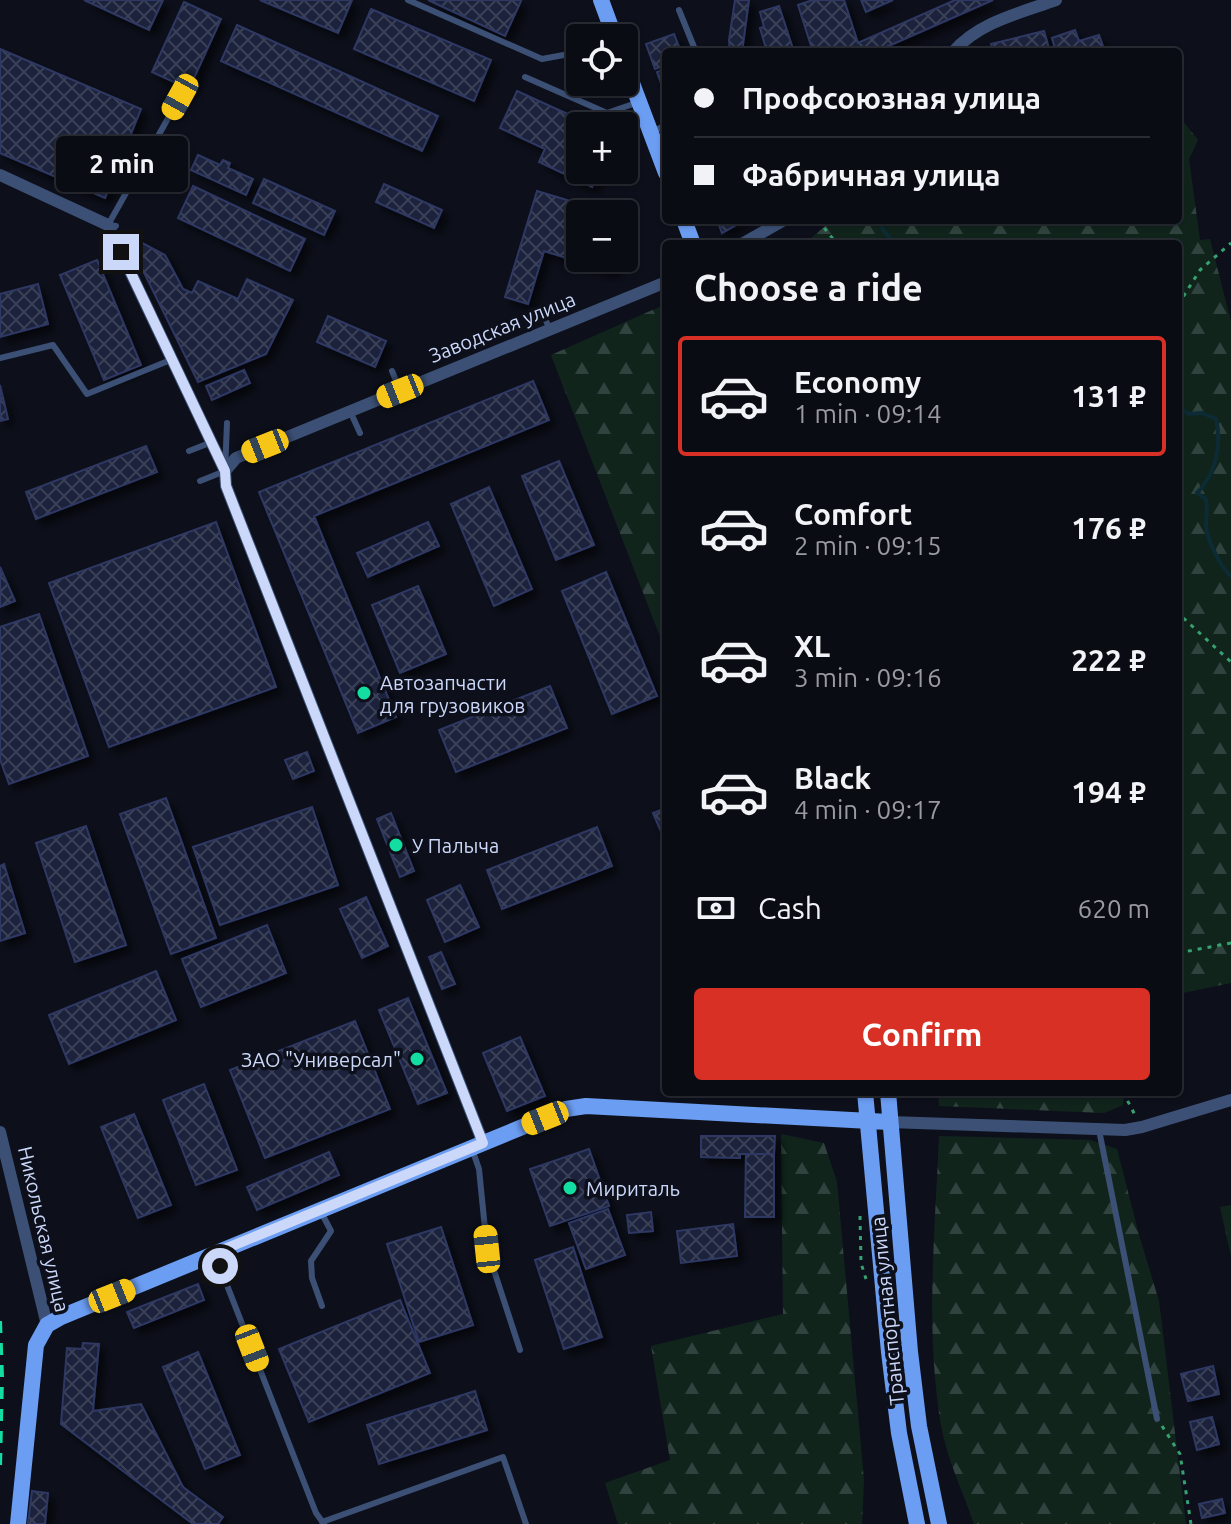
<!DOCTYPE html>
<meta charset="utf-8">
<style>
:root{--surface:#0a0c14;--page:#13151d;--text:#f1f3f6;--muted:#999ba0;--line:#2a2c34;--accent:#d93025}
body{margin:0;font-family:Ubuntu,sans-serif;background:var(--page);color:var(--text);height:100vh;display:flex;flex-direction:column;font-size:30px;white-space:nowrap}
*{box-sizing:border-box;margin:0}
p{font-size:26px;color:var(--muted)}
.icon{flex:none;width:44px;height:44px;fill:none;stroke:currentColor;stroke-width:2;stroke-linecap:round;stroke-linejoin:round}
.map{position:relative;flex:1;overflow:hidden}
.side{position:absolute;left:662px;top:240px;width:520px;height:856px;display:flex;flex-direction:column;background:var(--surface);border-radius:8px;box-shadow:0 2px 6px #0004,0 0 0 2px var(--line)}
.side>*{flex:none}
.banner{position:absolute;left:662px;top:48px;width:520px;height:176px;border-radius:8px;box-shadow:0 2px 6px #0004,0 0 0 2px var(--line);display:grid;align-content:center;height:176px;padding:0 32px;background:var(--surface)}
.tools{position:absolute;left:566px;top:24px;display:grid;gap:16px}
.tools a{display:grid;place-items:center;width:72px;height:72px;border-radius:8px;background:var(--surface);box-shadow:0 2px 6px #0004,0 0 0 2px var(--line);font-size:40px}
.end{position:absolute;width:36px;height:36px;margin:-18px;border:10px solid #cbd8fa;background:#111;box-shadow:0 0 0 4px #111}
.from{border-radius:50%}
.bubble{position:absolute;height:56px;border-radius:8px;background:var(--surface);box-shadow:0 2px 6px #0004,0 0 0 2px var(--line);font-size:26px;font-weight:600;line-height:56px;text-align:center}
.car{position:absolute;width:24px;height:48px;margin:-24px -12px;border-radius:10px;box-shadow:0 0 6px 2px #0007;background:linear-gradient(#f5c518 24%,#345 0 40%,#f5c518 0 76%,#345 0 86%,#f5c518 0)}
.banner b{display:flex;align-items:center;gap:28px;height:76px;font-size:30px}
.banner b+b{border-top:2px solid var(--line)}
.banner i{width:20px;height:20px;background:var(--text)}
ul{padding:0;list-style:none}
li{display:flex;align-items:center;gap:24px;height:120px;margin:0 16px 12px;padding:0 16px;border:4px solid transparent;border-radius:8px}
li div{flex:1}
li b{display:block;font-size:30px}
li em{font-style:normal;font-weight:600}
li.current{border-color:var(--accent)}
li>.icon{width:72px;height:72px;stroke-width:1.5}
h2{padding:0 32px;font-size:36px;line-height:96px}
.pay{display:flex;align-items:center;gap:20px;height:88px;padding:0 32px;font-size:30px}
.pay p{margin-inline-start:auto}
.primary-button{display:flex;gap:16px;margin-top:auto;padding:16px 32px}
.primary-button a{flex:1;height:92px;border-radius:8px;background:var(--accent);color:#fff;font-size:32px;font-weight:600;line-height:92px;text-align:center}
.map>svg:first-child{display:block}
.forest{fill:url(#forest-firs)}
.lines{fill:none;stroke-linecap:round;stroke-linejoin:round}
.stream{stroke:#0c2b34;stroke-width:4}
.building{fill:url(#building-cross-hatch);stroke:#2e3964;stroke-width:2;filter:url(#shadow)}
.path{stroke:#37a271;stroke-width:3;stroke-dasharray:4 6;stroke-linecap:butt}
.lane{stroke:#3c5076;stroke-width:6}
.street{stroke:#3c5076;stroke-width:12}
.secondary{stroke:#6b9df2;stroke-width:16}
.rail{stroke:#14dda2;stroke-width:4;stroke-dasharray:12 10;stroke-linecap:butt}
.route{stroke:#cbd8fa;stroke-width:10}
.poi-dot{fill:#14dda2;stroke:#0d101b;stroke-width:3}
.labels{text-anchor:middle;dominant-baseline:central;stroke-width:7;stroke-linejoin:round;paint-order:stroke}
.street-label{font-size:20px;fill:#cbd8fa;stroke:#0d101b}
.poi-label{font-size:20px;fill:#cbd8fa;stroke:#0d101b;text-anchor:start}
</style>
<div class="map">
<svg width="1231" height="1524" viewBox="0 0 1231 1524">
<defs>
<pattern id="forest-firs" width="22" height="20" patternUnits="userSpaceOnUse" patternTransform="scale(2)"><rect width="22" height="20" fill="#10241c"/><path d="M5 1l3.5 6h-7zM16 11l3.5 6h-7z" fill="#31433e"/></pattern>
<pattern id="building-cross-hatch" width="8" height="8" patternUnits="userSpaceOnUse" patternTransform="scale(2)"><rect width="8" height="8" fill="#1a213a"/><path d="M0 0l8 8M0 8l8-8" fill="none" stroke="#3a4057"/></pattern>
<filter id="shadow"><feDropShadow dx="6" dy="6" stdDeviation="4" flood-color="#0009"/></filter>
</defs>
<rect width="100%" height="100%" fill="#0d101b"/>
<path class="forest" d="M1178,115L1198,140L1189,159L1200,240L1210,239L1231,322V983L1178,994V244H798L810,239L832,220H1178Z
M666,304V652L551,355Z
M938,1092H1124L1123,1105L1104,1113L939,1106Z
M781,1134L824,1143L837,1182L864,1480L862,1524H618L605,1483L670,1460L651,1346L783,1314Z
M939,1136L1090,1140L1117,1149L1139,1235L1159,1301L1186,1524H974C963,1491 947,1460 941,1425C925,1330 935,1232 939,1136Z
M1231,1205V1256L1220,1207Z"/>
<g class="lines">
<path class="stream" d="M880,220L883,230L895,244
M1178,405L1188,414L1202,413L1216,419C1222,445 1216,474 1197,493L1206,499C1208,509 1206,516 1206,525C1206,538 1221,568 1231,576"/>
</g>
<path class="building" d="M84,0H163L149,30Z
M260,0H352L338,33Z
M428,0H519L521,1L505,36Z
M735,0H749L742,52H730L729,40Z
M813,0H844L858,43L955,0H993L875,52H813L798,5Z
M861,0H893L866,12Z
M184,2L221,19L189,89L152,72Z
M779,6L794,52H767L760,28L764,27L760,12Z
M371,9L491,60L474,101L354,49Z
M237,25L438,116L422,151L221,61Z
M1075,30L1079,41L1099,35L1105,52H1056L1052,38Z
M1044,31L1050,52H993L991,44Z
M674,34L681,52H666V65L655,69L646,44Z
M0,49L141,109L105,198L0,153Z
M666,69V97L657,72Z
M517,91L594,126H580V170H600L592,187L539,162L545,149L500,128Z
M198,155L220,165L223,160L230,163L228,168L253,179L246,195L191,170Z
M264,179L335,211L324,235L253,203Z
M384,184L442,210L434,228L376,202Z
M193,186L305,239L290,271L178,218Z
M537,191L613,214H580V258H616L612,272L544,251L528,304L505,297Z
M717,220H745L722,233Z
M125,234L165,255L183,289L192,293L198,281L238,299L247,279L293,300L266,354L198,382Z
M97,260L141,365L104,380L60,275Z
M38,284L48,324L0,337V294Z
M328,316L386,341L375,367L317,342Z
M244,370L250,383L212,400L206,386Z
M533,381L549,420L314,516L396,717L358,733L259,492Z
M0,385L8,419L0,421Z
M146,446L157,472L36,519L26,492Z
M559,461L594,545L556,560L522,476Z
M489,487L532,589L494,606L451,504Z
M216,522L276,687L109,747L49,583Z
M428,522L439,546L368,577L357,553Z
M0,567L15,601L0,607Z
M606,572L657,696L612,714L562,591Z
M418,586L446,654L400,673L372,605Z
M39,614L88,756L9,784L0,759V627Z
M550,686L567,728L456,772L439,730Z
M307,752L314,771L293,779L285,760Z
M166,798L216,938L171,954L120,814Z
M312,807L338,885L220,925L193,847Z
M666,808V843L653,813Z
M391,813L414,871L400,877L377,819Z
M86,826L126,945L75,962L36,843Z
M597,827L612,866L502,909L487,870Z
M4,864L25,933L0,941V866Z
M460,885L479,927L445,942L427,900Z
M366,897L388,946L362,958L340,909Z
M267,925L286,973L201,1007L182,959Z
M441,952L455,984L442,989L429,957Z
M156,971L176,1020L69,1064L49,1015Z
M408,998L447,1093L418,1104L379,1010Z
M355,1021L390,1109L265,1158L230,1070Z
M520,1037L545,1096L507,1111L483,1053Z
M204,1084L237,1170L196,1185L163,1100Z
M134,1114L171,1205L138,1218L101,1127Z
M701,1136H775L774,1154H740V1158L701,1157Z
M589,1149L609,1206L550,1226L530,1169Z
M329,1152L339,1175L257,1210L247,1187Z
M746,1154H774V1217H745Z
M608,1209L625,1255L586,1269L569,1223Z
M651,1212L653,1231L629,1233L627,1215Z
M733,1224L737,1256L681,1263L677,1231Z
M441,1227L473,1325L419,1342L387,1244Z
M573,1247L602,1337L564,1349L535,1260Z
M198,1284L204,1300L134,1328L127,1312Z
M400,1300L430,1373L309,1422L279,1349Z
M83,1343L99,1344L93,1411L141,1404L183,1487L223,1517L218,1524H193L61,1424L67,1348L82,1349Z
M198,1352L240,1455L205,1469L163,1367Z
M1213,1366L1219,1394L1188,1401L1181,1374Z
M475,1391L487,1430L379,1464L367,1425Z
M1212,1417L1219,1444L1197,1450L1190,1422Z
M32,1491L48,1493L45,1524H28Z
M1222,1499L1225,1513L1202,1518L1199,1504Z"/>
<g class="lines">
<path class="path" d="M818,220L837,244
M1178,305L1200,270L1231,243
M1178,610L1179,614L1231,662
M1178,953L1231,943
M1123,1092L1136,1117
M860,1216L861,1263L866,1279
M1162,1426L1180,1454L1191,1524"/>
<path class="lane" d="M408,0L542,59L580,52
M679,10L696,52
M525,77L607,113L636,103
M654,131L666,125
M116,226L108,225L180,97
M543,315L550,329
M0,358L53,345L87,394L173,359
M392,371L400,390
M350,411L360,433
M189,451L212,442
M200,481L225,471L227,423
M1099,1130L1157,1419
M472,1149L479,1169L487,1249L520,1350
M321,1212L331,1231L311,1261L312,1278L322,1306
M216,1257L316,1513L324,1524
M322,1522L503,1457L526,1524"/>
<path class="street" d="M953,52C979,22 1020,13 1056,0
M0,175L108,225L225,471L226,486L483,1143
M742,244L784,220
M225,471L236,458L666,282
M889,1122L1125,1130L1142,1127L1231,1100
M0,1132L47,1325"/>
<path class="secondary" d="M601,0L615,38
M624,62L666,173
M684,220L693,244
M865,1092L889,1352L899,1433L917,1524
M888,1092L910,1352L919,1426L939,1524
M18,1524L36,1345L47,1325L61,1317L566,1109L586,1106L889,1122"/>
<path class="rail" d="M0,1321L2,1377L0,1467"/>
</g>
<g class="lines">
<path class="route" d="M121,252L225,471L226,486L483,1143L215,1253L220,1266"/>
</g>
<g class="poi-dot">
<circle cx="364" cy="693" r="8"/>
<circle cx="396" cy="845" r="8"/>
<circle cx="417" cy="1059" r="8"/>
<circle cx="570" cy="1188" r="8"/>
</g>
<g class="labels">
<g class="street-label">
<text transform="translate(502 327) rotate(-22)">Заводская улица</text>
<text transform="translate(44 1229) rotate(77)">Никольская улица</text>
<text transform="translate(887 1311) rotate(-96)">Транспортная улица</text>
</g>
<g class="poi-label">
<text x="380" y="682">Автозапчасти<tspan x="380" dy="23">для грузовиков</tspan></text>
<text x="412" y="845">У Палыча</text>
<text x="401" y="1059" text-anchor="end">ЗАО "Универсал"</text>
<text x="586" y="1188">Мириталь</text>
</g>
</g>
</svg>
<div class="tools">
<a><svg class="icon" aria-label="locate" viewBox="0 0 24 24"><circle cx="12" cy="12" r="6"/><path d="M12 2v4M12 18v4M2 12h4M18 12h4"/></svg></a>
<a>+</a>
<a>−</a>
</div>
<i class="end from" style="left:220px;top:1266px"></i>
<i class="end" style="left:121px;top:252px"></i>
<div class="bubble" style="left:56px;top:136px;width:132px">2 min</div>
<i class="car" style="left:180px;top:97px;rotate:209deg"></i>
<i class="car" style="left:400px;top:391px;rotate:248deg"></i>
<i class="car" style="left:265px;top:446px;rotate:248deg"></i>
<i class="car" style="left:545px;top:1118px;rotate:248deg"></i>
<i class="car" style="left:487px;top:1249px;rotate:354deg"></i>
<i class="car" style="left:112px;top:1296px;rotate:68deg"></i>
<i class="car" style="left:252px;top:1348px;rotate:159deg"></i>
<div class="banner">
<b><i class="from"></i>Профсоюзная улица</b>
<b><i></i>Фабричная улица</b>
</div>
<section class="side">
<h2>Choose a ride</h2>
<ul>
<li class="current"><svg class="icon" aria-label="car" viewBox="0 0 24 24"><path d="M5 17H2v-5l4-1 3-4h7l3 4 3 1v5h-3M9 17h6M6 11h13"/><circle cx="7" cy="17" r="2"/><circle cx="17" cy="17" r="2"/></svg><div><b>Economy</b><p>1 min · 09:14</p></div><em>131 ₽</em></li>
<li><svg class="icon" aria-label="car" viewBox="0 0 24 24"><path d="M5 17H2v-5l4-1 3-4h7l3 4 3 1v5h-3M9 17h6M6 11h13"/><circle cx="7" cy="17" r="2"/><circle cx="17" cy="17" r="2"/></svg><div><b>Comfort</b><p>2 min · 09:15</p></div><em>176 ₽</em></li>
<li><svg class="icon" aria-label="car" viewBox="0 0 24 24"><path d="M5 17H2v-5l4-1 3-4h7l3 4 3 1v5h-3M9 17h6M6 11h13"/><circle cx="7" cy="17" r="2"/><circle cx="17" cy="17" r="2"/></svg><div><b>XL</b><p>3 min · 09:16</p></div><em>222 ₽</em></li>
<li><svg class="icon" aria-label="car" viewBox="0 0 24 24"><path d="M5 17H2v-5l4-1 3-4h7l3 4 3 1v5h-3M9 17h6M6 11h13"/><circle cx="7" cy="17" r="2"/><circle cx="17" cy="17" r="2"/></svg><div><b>Black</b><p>4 min · 09:17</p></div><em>194 ₽</em></li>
</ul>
<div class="pay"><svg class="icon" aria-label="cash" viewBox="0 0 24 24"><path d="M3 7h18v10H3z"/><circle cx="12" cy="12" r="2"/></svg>Cash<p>620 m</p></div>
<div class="primary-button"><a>Confirm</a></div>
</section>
</div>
